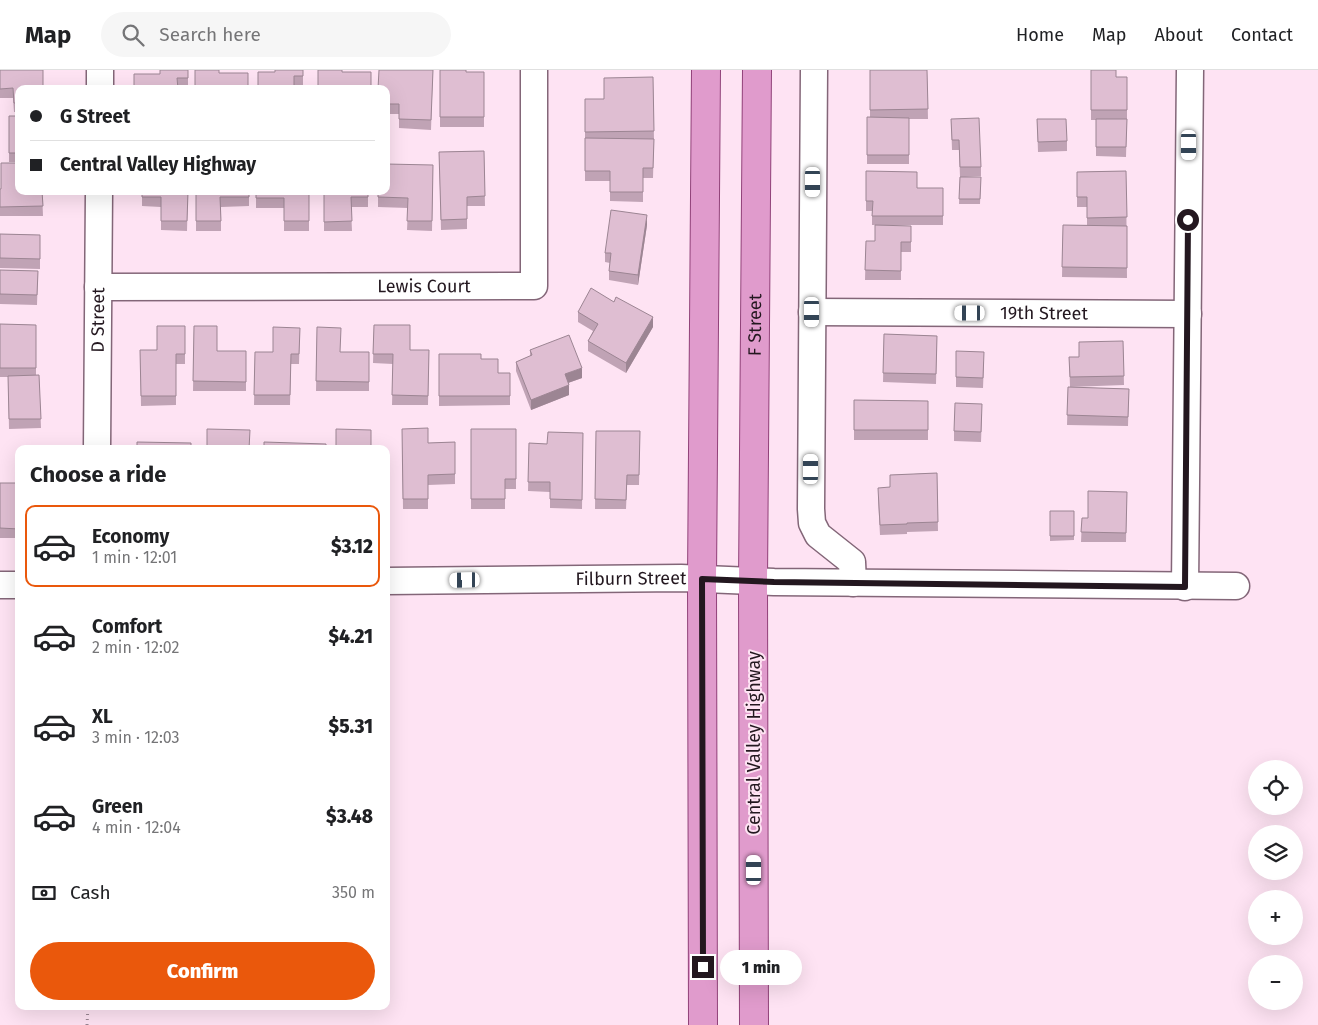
<!DOCTYPE html>
<meta charset="utf-8">
<style>
:root{--surface:#fff;--page:#f6f6f6;--text:#202124;--muted:#757577;--line:#e0e0e0;--accent:#ea580c}
body{margin:0;font-family:"Fira Sans",sans-serif;background:var(--page);color:var(--text);height:100vh;display:flex;flex-direction:column;font-size:19px;white-space:nowrap}
*{box-sizing:border-box;margin:0}
p{font-size:16px;color:var(--muted)}
.icon{flex:none;width:28px;height:28px;fill:none;stroke:currentColor;stroke-width:2;stroke-linecap:round;stroke-linejoin:round}
.map{position:relative;flex:1;overflow:hidden}
.panel{position:absolute;left:15px;top:375px;width:375px;height:565px;display:flex;flex-direction:column;background:var(--surface);border-radius:10px;box-shadow:0 5px 20px #0002}
.panel>*{flex:none}
.banner{position:absolute;left:15px;top:15px;width:375px;height:110px;border-radius:10px;box-shadow:0 5px 20px #0002;display:grid;align-content:center;height:110px;padding:0 15px;background:var(--surface)}
.tools{position:absolute;left:1248px;top:690px;display:grid;gap:10px}
.tools a{display:grid;place-items:center;width:55px;height:55px;border-radius:50%;background:var(--surface);box-shadow:0 5px 20px #0002;font-size:25px}
.end{position:absolute;width:22px;height:22px;margin:-11px;border:6px solid #23171f;background:#fff;box-shadow:0 0 0 2px #fff}
.from{border-radius:50%}
.bubble{position:absolute;height:35px;border-radius:18px;background:var(--surface);box-shadow:0 5px 20px #0002;font-size:16px;font-weight:800;line-height:35px;text-align:center}
.car{position:absolute;width:15px;height:30px;margin:-15px -8px;border-radius:6px;box-shadow:0 0 4px 1px #0007;background:linear-gradient(#fff 24%,#345 0 40%,#fff 0 76%,#345 0 86%,#fff 0)}
.banner b{display:flex;align-items:center;gap:18px;height:48px;font-size:19px}
.banner b+b{border-top:1px solid var(--line)}
.banner i{width:12px;height:12px;background:var(--text)}
ul{padding:0;list-style:none}
li{display:flex;align-items:center;gap:15px;height:82px;margin:0 10px 8px;padding:0 5px;border:2px solid transparent;border-radius:10px}
li div{flex:1}
li b{display:block;font-size:19px}
li em{font-style:normal;font-weight:800}
li.current{border-color:var(--accent)}
li>.icon{width:45px;height:45px;stroke-width:1.5}
h2{padding:0 15px;font-size:22px;line-height:60px}
.pay{display:flex;align-items:center;gap:12px;height:55px;padding:0 15px;font-size:19px}
.pay p{margin-inline-start:auto}
.primary-button{display:flex;gap:10px;margin-top:auto;padding:10px 15px}
.primary-button a{flex:1;height:58px;border-radius:30px;background:var(--accent);color:#fff;font-size:20px;font-weight:800;line-height:58px;text-align:center}
header{display:flex;align-items:center;gap:30px;box-sizing:border-box;height:70px;padding:0 25px;background:var(--surface);border-bottom:1px solid var(--line)}
header strong{font-size:24px}
nav{display:flex;gap:28px;margin-inline-start:auto;font-size:18px}
.search{width:350px;height:45px;background:var(--page);display:flex;align-items:center;gap:12px;box-sizing:border-box;padding:0 18px;border-radius:28px;color:var(--muted);font-size:19px}
.map>svg:first-child{display:block}
.lines{fill:none;stroke-linecap:round;stroke-linejoin:round}
.minor-casing{stroke:#836678;stroke-width:29}
.major-casing{stroke:#914279;stroke-width:30}
.path{stroke:#998592;stroke-width:3;stroke-dasharray:1 4;stroke-linecap:butt}
.minor{stroke:#fff;stroke-width:26}
.major{stroke:#e09bcc;stroke-width:28}
.wall{fill:#c0a3b5}
.shaded-wall{fill:#9c8593}
.building{fill:#dfbed2;stroke:#9c8593}
.route{stroke:#23171f;stroke-width:6}
.labels{text-anchor:middle;dominant-baseline:central;stroke-width:4;stroke-linejoin:round;paint-order:stroke}
.street-label{font-size:18px;fill:#23171f;stroke:#fee3f3}
</style>
<header>
<strong>Map</strong>
<div class="search"><svg class="icon" aria-label="search" viewBox="0 0 24 24"><circle cx="10" cy="10" r="6"/><path d="M15 15l6 6"/></svg>Search here</div>
<nav><a>Home</a><a>Map</a><a>About</a><a>Contact</a></nav>
</header>
<div class="map">
<svg width="1318" height="955" viewBox="0 0 1318 955">
<rect width="100%" height="100%" fill="#fee3f3"/>
<g class="lines">
<g class="minor-casing">
<g id="minor">
<path d="M814,0L811,439L812,453L818,465L852,492L853,513"/>
<path d="M100,19V0"/>
<path id="s1" d="M98,217L534,216V0"/>
<path id="s2" d="M812,242L1188,244"/>
<path id="s3" d="M97,379L99,121"/>
<path id="s4" d="M386,511L681,508L774,512L1236,516"/>
<path d="M0,515H19"/>
<path d="M1185,517L1190,0"/>
</g>
</g>
<g class="major-casing">
<g id="major">
<path d="M703,955L702,509L706,0"/>
<path id="s5" d="M754,955L753,511L757,0"/>
</g>
</g>
<path class="path" d="M87,955L88,936"/>
<use href="#minor" class="minor"/>
<use href="#major" class="major"/>
</g>
<path class="wall" d="M0,0H43V19H19V42H14L13,28H0Z
M188,0V18H178L160,4Z
M303,0V16H294L275,2Z
M433,0L431,60L399,58V44H386V19Z
M440,0L466,2H484V57H440Z
M870,0H927L928,49H909V94H867V47H870Z
M1091,0L1116,7H1127V50L1126,87L1096,86V50H1091Z
M653,7L654,71L653,108H643V132L610,131V111H585V29H604Z
M9,46H19V92H9Z
M951,49L981,97V106L965,107H981L980,134H959L960,107L959,80H952Z
M1037,49L1067,71V81L1038,82Z
M484,81L485,136H467V159L441,160L439,82Z
M433,95L432,161L407,160L408,138L378,137V121Z
M866,101L917,118H943V155H877L911,156V182H901V210H865L866,171H875V155H872V141H866Z
M1126,101L1127,208L1062,207L1063,155H1087V137H1077V102Z
M0,119L42,121L43,146H0Z
M142,121L188,122L187,161L161,160V137L142,136Z
M196,121H249V136L221,137V161H196Z
M256,121H309V161H284V138H256Z
M368,121V137H351L352,161H324V122Z
M647,155L638,215L609,210V201L610,193L605,192V183Z
M0,164L40,165V199L0,198Z
M0,200L38,201L37,235L0,234Z
M578,242L653,257L626,303L588,281V271L593,261L578,252Z
M0,254L36,255V305H39L41,358L9,359L8,307H0Z
M374,255L410,280H429L428,335H392L393,294L373,293Z
M185,256V294H176V335L141,336L140,280H157Z
M194,256L217,281H246V321H193Z
M317,257L340,282H369V321H316Z
M300,258L299,294H291L290,335H254L255,282H273Z
M884,264L937,266L936,314L883,312Z
M1123,271L1124,315L1070,317L1069,287H1079Z
M530,280L582,308L568,313L569,325L531,340L516,301V292L530,286Z
M956,281L984,292L983,318L956,317Z
M439,284L481,289L498,303H510V335L439,336Z
M1068,317L1129,319L1128,356L1067,355Z
M854,330L928,331V370H854Z
M982,344L981,372L954,371V361Z
M402,359L428,373L455,372V414L428,415V439H403Z
M471,359H516V419H505V439H471Z
M596,361H640L639,415H627L626,439H595Z
M583,363L582,439L550,438V422L528,421L529,373L547,374Z
M937,403L938,461L907,462V464L880,465L878,428L890,417V405Z
M0,413H19V468H0Z
M1127,422L1126,472H1081L1082,448H1088Z
M1050,441H1074V470L1050,471Z"/>
<path class="shaded-wall" d="M647,145V155L638,215V205Z
M653,247V257L626,303V293Z
M582,298V308L565,314V304Z
M569,315V325L531,340V330Z"/>
<path class="building" d="M0,0H43V16H35V19H19V33H14L13,18L0,19Z
M160,0H188V8H177L178,19H134V4H160Z
M195,0H219V3H248V19H195Z
M275,0H303V6H294V19H258V2H275Z
M318,0H342V2H371V19H318Z
M379,0H433L431,50L399,49V34H386V19H378Z
M440,0H466V2H484V47H440Z
M870,0H927L928,39L870,40Z
M1091,0H1116V7H1127V40H1091Z
M653,7L654,61L585,62V29H604V8Z
M9,46H19V83H9Z
M867,47L909,48V85H867Z
M979,48L981,97H960L959,70H952L951,49Z
M1037,49H1066L1067,71L1038,72Z
M1096,49H1127L1126,77H1096Z
M585,68L654,69L653,98H643V122H610V101H585Z
M484,81L485,126L467,127V149L441,150L439,82Z
M1,93H19V121H42L43,136L0,137V119H1Z
M386,94L433,95L432,151H407L408,128L378,127V121H386Z
M866,101L917,102V118H943V146H872L873,131H866Z
M1126,101L1127,147L1087,148V127H1077V102Z
M960,107H981L980,129H959Z
M142,121H178V122H188L187,151H161V127H142Z
M196,121H249V127H220L221,151H196Z
M256,121H309V151H284V128H256Z
M333,121H368V127H351L352,151L324,152V122Z
M611,140L647,145L638,205L609,201L611,183H605Z
M875,155L911,156V172H901V201L865,200L866,171H875Z
M1063,155L1127,156V198L1062,197Z
M0,164L40,165V189L0,188Z
M0,200L38,201L37,225L0,224Z
M591,218L614,232L616,227L653,247L626,293L588,271L598,254L578,242Z
M0,254L36,255V298H0Z
M374,255H410V280H429L428,326L392,325L393,284H373Z
M157,256H185V284H176V326H141L140,280H157Z
M194,256H217V281H246V312L193,311Z
M273,257L300,258L299,284H291L290,325H254L255,282H273Z
M317,257L341,258L340,282H369V312L316,311Z
M884,264L937,266L936,304L883,303Z
M569,265L582,298L565,304L569,315L531,330L516,292L532,285L530,280Z
M1123,271L1124,306L1070,307L1069,287H1079V272Z
M956,281L984,282L983,308L956,307Z
M439,284H481V289H498V303H510V326H439Z
M39,305L41,349H9L8,306Z
M1068,317L1129,319L1128,347L1067,345Z
M854,330L928,331V360H854Z
M955,333L982,334L981,362L954,361Z
M428,358V373L455,372V404L428,405V429H403L402,359Z
M207,359L250,360L249,379H207Z
M336,359L371,360V379H336Z
M471,359H516V409H505V429H471Z
M596,361H640L639,405H627L626,430L595,429Z
M548,362L583,363L582,430L550,429V412H528L529,373L547,374Z
M137,372L191,373V379H137Z
M264,372L326,374V379H264Z
M937,403L938,452L907,453V454L880,455L878,418L890,417V405Z
M0,413H19V459L0,458Z
M1088,421L1127,422L1126,463L1081,462L1082,448H1088Z
M1050,441H1074V466H1050Z"/>
<g class="lines">
<path class="route" d="M703,897L702,509L774,512L1185,517L1188,150"/>
</g>
<g class="labels">
<g class="street-label">
<text stroke="none"><textPath href="#s1" startOffset="326">Lewis Court</textPath></text>
<text stroke="none"><textPath href="#s2" startOffset="232">19th Street</textPath></text>
<text stroke="none"><textPath href="#s3" startOffset="129">D Street</textPath></text>
<text stroke="none"><textPath href="#s5" startOffset="700">F Street</textPath></text>
<text stroke="none"><textPath href="#s4" startOffset="245">Filburn Street</textPath></text>
<text transform="translate(754 673) rotate(-90)">Central Valley Highway</text>
</g>
</g>
</svg>
<div class="tools">
<a><svg class="icon" aria-label="locate" viewBox="0 0 24 24"><circle cx="12" cy="12" r="6"/><path d="M12 2v4M12 18v4M2 12h4M18 12h4"/></svg></a>
<a><svg class="icon" aria-label="layers" viewBox="0 0 24 24"><path d="M12 4l9 5-9 5-9-5zM3 14l9 5 9-5"/></svg></a>
<a>+</a>
<a>−</a>
</div>
<i class="end from" style="left:1188px;top:150px"></i>
<i class="end" style="left:703px;top:897px"></i>
<div class="bubble" style="left:720px;top:880px;width:82px">1 min</div>
<i class="car" style="left:1189px;top:75px;rotate:180deg"></i>
<i class="car" style="left:813px;top:112px;rotate:180deg"></i>
<i class="car" style="left:812px;top:242px;rotate:180deg"></i>
<i class="car" style="left:970px;top:243px;rotate:270deg"></i>
<i class="car" style="left:811px;top:399px;rotate:0deg"></i>
<i class="car" style="left:465px;top:510px;rotate:269deg"></i>
<i class="car" style="left:754px;top:800px;rotate:0deg"></i>
<div class="banner">
<b><i class="from"></i>G Street</b>
<b><i></i>Central Valley Highway</b>
</div>
<section class="panel">
<h2>Choose a ride</h2>
<ul>
<li class="current"><svg class="icon" aria-label="car" viewBox="0 0 24 24"><path d="M5 17H2v-5l4-1 3-4h7l3 4 3 1v5h-3M9 17h6M6 11h13"/><circle cx="7" cy="17" r="2"/><circle cx="17" cy="17" r="2"/></svg><div><b>Economy</b><p>1 min · 12:01</p></div><em>$3.12</em></li>
<li><svg class="icon" aria-label="car" viewBox="0 0 24 24"><path d="M5 17H2v-5l4-1 3-4h7l3 4 3 1v5h-3M9 17h6M6 11h13"/><circle cx="7" cy="17" r="2"/><circle cx="17" cy="17" r="2"/></svg><div><b>Comfort</b><p>2 min · 12:02</p></div><em>$4.21</em></li>
<li><svg class="icon" aria-label="car" viewBox="0 0 24 24"><path d="M5 17H2v-5l4-1 3-4h7l3 4 3 1v5h-3M9 17h6M6 11h13"/><circle cx="7" cy="17" r="2"/><circle cx="17" cy="17" r="2"/></svg><div><b>XL</b><p>3 min · 12:03</p></div><em>$5.31</em></li>
<li><svg class="icon" aria-label="car" viewBox="0 0 24 24"><path d="M5 17H2v-5l4-1 3-4h7l3 4 3 1v5h-3M9 17h6M6 11h13"/><circle cx="7" cy="17" r="2"/><circle cx="17" cy="17" r="2"/></svg><div><b>Green</b><p>4 min · 12:04</p></div><em>$3.48</em></li>
</ul>
<div class="pay"><svg class="icon" aria-label="cash" viewBox="0 0 24 24"><path d="M3 7h18v10H3z"/><circle cx="12" cy="12" r="2"/></svg>Cash<p>350 m</p></div>
<div class="primary-button"><a>Confirm</a></div>
</section>
</div>
